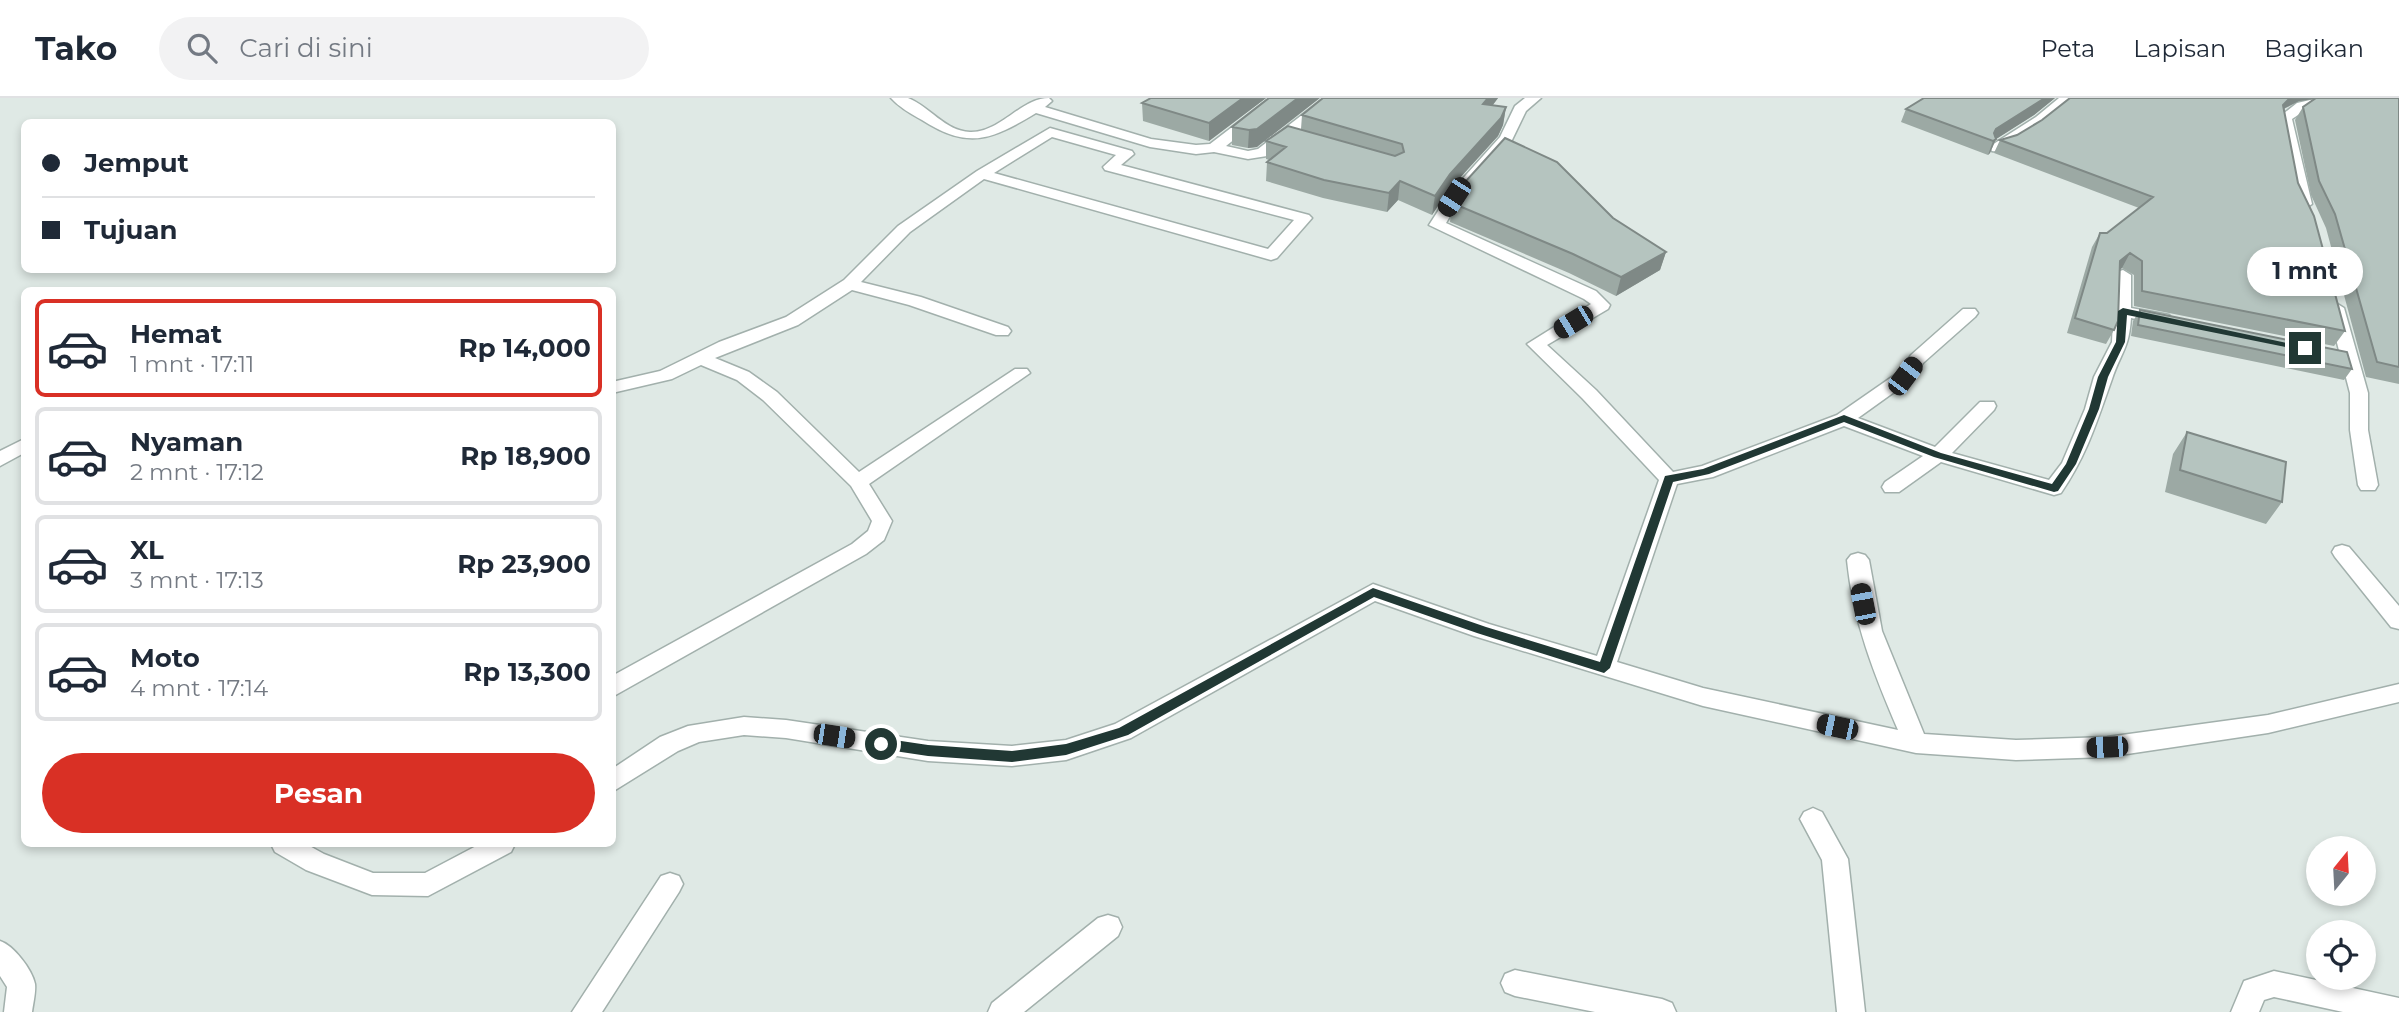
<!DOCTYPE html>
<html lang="id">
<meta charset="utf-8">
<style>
:root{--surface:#fff;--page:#f2f2f3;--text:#1f2937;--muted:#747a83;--line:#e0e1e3;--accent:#d93025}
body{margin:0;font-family:Montserrat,sans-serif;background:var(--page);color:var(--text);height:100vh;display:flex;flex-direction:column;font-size:26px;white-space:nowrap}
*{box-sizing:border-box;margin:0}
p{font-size:23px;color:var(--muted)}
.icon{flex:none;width:38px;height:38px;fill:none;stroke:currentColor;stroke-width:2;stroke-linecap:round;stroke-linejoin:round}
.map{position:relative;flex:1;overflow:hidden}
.details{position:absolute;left:21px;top:189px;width:595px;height:560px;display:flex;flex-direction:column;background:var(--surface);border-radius:10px;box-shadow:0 4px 10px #0003}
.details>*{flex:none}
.top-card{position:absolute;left:21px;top:21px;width:595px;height:154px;border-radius:10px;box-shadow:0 4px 10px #0003;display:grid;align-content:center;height:154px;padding:0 21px;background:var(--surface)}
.needle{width:46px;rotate:18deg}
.controls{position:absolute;left:2306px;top:738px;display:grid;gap:14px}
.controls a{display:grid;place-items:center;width:70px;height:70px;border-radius:50%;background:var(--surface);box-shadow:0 4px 10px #0003;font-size:35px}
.end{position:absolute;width:32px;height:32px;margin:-16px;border:9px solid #213834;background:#fff;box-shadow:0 0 0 4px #fff}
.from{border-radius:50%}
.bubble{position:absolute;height:49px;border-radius:24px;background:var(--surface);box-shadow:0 4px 10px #0003;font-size:23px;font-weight:700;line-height:49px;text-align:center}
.car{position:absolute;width:21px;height:42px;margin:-21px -10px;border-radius:9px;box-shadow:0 0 5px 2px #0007;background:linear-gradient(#222 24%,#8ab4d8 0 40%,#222 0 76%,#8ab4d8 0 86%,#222 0)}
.top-card b{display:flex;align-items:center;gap:24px;height:66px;font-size:26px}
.top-card b+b{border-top:2px solid var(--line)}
.top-card i{width:18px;height:18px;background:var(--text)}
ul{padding:12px 0 0;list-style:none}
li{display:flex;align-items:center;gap:21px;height:98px;margin:0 14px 10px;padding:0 7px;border:4px solid var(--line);border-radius:10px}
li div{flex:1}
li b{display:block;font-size:26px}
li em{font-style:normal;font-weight:700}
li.selected{border-color:var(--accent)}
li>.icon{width:63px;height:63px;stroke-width:1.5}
.cta{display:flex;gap:14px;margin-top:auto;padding:14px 21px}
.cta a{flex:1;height:80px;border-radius:42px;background:var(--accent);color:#fff;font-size:28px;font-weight:700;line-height:80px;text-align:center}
header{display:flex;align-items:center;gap:42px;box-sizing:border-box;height:98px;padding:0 35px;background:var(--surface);border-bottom:2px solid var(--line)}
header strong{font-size:33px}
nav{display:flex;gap:38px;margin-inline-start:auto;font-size:24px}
.search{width:490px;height:63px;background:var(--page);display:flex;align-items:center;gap:18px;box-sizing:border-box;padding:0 24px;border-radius:38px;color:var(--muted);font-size:26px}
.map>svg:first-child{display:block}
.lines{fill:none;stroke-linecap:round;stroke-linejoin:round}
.minor-casing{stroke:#a2b0ac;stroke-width:3}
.minor{fill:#fff;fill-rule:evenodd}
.wall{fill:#9ca9a4}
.shaded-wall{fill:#7f8986}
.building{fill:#b5c4bf;stroke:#7f8986;stroke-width:2}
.route{fill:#213834}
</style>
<header>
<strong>Tako</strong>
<div class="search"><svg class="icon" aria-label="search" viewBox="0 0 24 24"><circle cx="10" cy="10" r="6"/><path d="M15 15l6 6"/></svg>Cari di sini</div>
<nav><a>Peta</a><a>Lapisan</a><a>Bagikan</a></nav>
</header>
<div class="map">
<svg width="2399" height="914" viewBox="0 0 2399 914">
<rect width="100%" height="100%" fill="#dfe9e5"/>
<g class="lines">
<g class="minor-casing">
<path id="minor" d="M891,0C896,0 903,0 908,0C929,8 945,33 970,34C1000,35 1021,0 1049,0L1052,3L1045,9L1151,41L1196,47L1210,46L1270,0H1286L1226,48L1248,53L1258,51L1324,0H1340L1267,58L1248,61L1214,54L1196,56L1150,49L1036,15C991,42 969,52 922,22C911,16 899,9 891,0Z
M1525,0H1541L1526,13L1511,44L1460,101L1446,125L1596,193L1610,207L1608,211L1547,247L1596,292L1673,374L1702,368L1837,317L1899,274L1911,257L1963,211H1975L1978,215L1975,219L1923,265L1911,282L1858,320L1935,349L1980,304H1994L1996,308L1994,312L1952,355L2049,382L2062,365L2085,311L2094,279L2112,244L2115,177L2117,174L2123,172L2131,177V210L2169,217L2172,221L2163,226L2131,220C2129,251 2121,254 2112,281C2097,323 2087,357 2061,395L2054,397L1941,364L1899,394H1885L1882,389L1885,384L1923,358L1844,328L1713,379L1677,386L1617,564L1703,590L1898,632C1874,576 1853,523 1847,462L1851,457L1858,455L1865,457L1869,462L1882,533L1924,636L2016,642L2107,639L2268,617L2399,586V604L2268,635L2107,659L2016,662L1916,655L1703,608L1474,538L1375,503L1131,640L1066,662L1012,668L928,663L786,640L744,637L699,644L678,653L612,694V671L660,639L688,628L744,619L786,622L928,643L1012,648L1066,642L1115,626L1373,486L1489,526L1597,558L1659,382L1582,300L1527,246L1591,206L1584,201L1429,127L1449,96L1500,39L1515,8Z
M2059,0H2074C2062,14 2009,57 1992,53L1990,50L1992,47L2036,19Z
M2319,0H2343L2341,3L2307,11L2292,21L2312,106L2304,111L2296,106L2278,20L2297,5Z
M1050,30L1132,53L1134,56L1121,67L1309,117L1312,120L1277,160L1271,162L984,81L910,134L861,184L921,199L1008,229L1011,233L1008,237H996L909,207L852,192L798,227L715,260L749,274L777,294L859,374L1015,271H1027L1030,275L869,386L892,423L884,442L866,456L612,599V578L852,446L868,433L872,423L851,388L763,302L737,282L701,267L672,281L612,295V284L660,273L719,244L786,219L844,182L898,128L977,73ZM1052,39L1116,57L1103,69L1105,72L1294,122L1268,151L994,75Z
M2336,205L2344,210L2368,295V332L2378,387L2375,392H2361L2358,387L2350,332V295L2328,210Z
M24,341V355L0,368V353Z
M2342,447L2349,449L2399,508V531L2391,529L2335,459L2332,454L2335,449Z
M1813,710L1822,714L1848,761L1865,914H1837L1822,762L1800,721L1804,714Z
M271,746H306L324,756L373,775H425L480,746H515L511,754L428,798L372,797L306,772L275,754Z
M670,775L679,778L683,786L679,794L602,914H572L661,778Z
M1108,817L1118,820L1122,829L1118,838L1024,914H988L992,905L1098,820Z
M0,843C13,847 32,871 35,886C36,894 33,906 32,914H4L7,889L0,878Z
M1515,872L1662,901L1672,905L1676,914H1595L1515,898L1505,894L1501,885L1505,876Z
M2274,873L2399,900V914H2343L2274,899L2264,902L2259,914H2231L2244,883Z"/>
</g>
<use href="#minor" class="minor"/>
</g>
<path class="wall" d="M1151,0H1266L1209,43L1143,23L1142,5Z
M1269,0L1257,49L1248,50L1232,47V29Z
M1323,0H1498L1492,8L1506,9L1503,27L1498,38L1447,94L1432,117L1398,102L1387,114L1323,100L1266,83L1267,64L1269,62L1266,61V43L1301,31L1302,17Z
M1924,0H2055L2034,17L1996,41L1990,55L1988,57L1901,24L1906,11Z
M2070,0H2399V286L2366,279L2326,130L2311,97L2295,22L2303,9L2315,1L2299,3L2284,11L2298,85L2345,233L2334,248L2134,208V177L2122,170L2120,171L2114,232L2106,246L2067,235L2092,149L2100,135H2107L2139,110L1994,55L2000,42L2017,37L2042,22Z
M1452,105L1613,120L1666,154L1660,172L1616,198L1569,175L1450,124Z
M2140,212L2352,271L2344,282L2131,238L2133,223Z
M2187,334L2282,404L2266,426L2165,394L2173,356Z"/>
<path class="shaded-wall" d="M1243,0H1266L1209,43V25Z
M1298,0H1320L1257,49L1248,50L1249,32Z
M1488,0H1498L1480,24L1483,6Z
M2045,0H2055L2034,17L1993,43L1994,35L1996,31Z
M2290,0H2322L2299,3L2283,11V7Z
M1506,9L1503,27L1498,38L1447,94L1432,117L1435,98L1450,76Z
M1996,41L1990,55L1988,57L1993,43Z
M1400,83L1398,102L1387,114L1389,95Z
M1666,154L1660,172L1616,198L1621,179Z
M2130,155L2122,170L2112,177L2120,163Z"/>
<path class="building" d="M1151,0H1243L1209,25L1142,5Z
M1269,0H1298L1257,31L1249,32L1232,29Z
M1323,0H1488L1483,6L1506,9L1501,20L1450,76L1435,98L1400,83L1389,95L1324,82L1267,64L1286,49L1266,43L1288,28L1395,58L1404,54L1402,46L1302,17Z
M1924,0H2045L1996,31L1994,35L1996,41L1993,43L1906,11Z
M2070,0H2290L2283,7L2298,85L2314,118L2345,233L2142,193V163L2130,155L2120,163L2118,223L2114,232L2075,220L2100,135H2107L2153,99L2000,42L2017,37L2042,22Z
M2316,0H2399V269L2377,264L2335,116L2319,83L2303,9Z
M1505,40L1557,64L1613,120L1666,154L1621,179L1573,156L1452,105L1465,84Z
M2140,212L2347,254L2352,271L2138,227Z
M2187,334L2286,364L2282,404L2180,372Z"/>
<path class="route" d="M2123,210L2310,250L2305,253L2127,217L2125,244L2108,279L2099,311L2076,366L2058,393L2054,394L1934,359L1844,324L1709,376L1673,384L1610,570L1604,575L1477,535L1374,499L1128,637L1066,657L1012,664L928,658L881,651L874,646L881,640L928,647L1012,653L1066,646L1119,630L1373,490L1486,529L1600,564L1665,378L1703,371L1844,317L1941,355L2052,386L2066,366L2089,311L2098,279L2116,244L2118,213Z"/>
</svg>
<div class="controls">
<a><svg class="needle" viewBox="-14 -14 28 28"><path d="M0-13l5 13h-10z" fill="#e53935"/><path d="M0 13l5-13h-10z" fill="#747a83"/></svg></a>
<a><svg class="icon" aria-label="locate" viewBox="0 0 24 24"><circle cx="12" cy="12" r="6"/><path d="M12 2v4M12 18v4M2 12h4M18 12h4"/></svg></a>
</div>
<i class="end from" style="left:881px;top:646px"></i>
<i class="end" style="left:2305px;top:250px"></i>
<div class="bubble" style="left:2247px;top:149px;width:116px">1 mnt</div>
<i class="car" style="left:1454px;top:99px;rotate:213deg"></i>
<i class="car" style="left:1573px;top:224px;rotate:239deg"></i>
<i class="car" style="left:1905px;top:278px;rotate:37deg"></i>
<i class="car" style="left:1863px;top:506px;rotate:349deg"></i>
<i class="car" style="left:1837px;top:629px;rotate:282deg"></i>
<i class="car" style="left:834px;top:638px;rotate:99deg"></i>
<i class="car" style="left:2107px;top:649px;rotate:268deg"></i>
<div class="top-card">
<b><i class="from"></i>Jemput</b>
<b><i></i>Tujuan</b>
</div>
<section class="details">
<ul>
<li class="selected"><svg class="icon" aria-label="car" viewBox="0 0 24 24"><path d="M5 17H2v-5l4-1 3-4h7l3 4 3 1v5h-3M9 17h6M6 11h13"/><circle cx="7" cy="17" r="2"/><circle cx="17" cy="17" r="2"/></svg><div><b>Hemat</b><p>1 mnt · 17:11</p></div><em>Rp 14,000</em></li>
<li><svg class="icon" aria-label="car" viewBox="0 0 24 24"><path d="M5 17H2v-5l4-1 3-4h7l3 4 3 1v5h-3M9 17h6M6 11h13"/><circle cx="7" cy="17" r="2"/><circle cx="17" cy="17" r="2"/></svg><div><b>Nyaman</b><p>2 mnt · 17:12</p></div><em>Rp 18,900</em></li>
<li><svg class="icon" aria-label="car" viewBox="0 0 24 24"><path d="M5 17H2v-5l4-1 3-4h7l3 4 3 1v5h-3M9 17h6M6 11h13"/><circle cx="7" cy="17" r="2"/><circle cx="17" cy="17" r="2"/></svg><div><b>XL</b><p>3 mnt · 17:13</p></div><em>Rp 23,900</em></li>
<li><svg class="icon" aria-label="car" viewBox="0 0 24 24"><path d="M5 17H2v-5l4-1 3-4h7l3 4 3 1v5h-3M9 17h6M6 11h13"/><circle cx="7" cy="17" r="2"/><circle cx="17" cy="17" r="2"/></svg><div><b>Moto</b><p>4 mnt · 17:14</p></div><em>Rp 13,300</em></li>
</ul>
<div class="cta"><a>Pesan</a></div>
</section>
</div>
